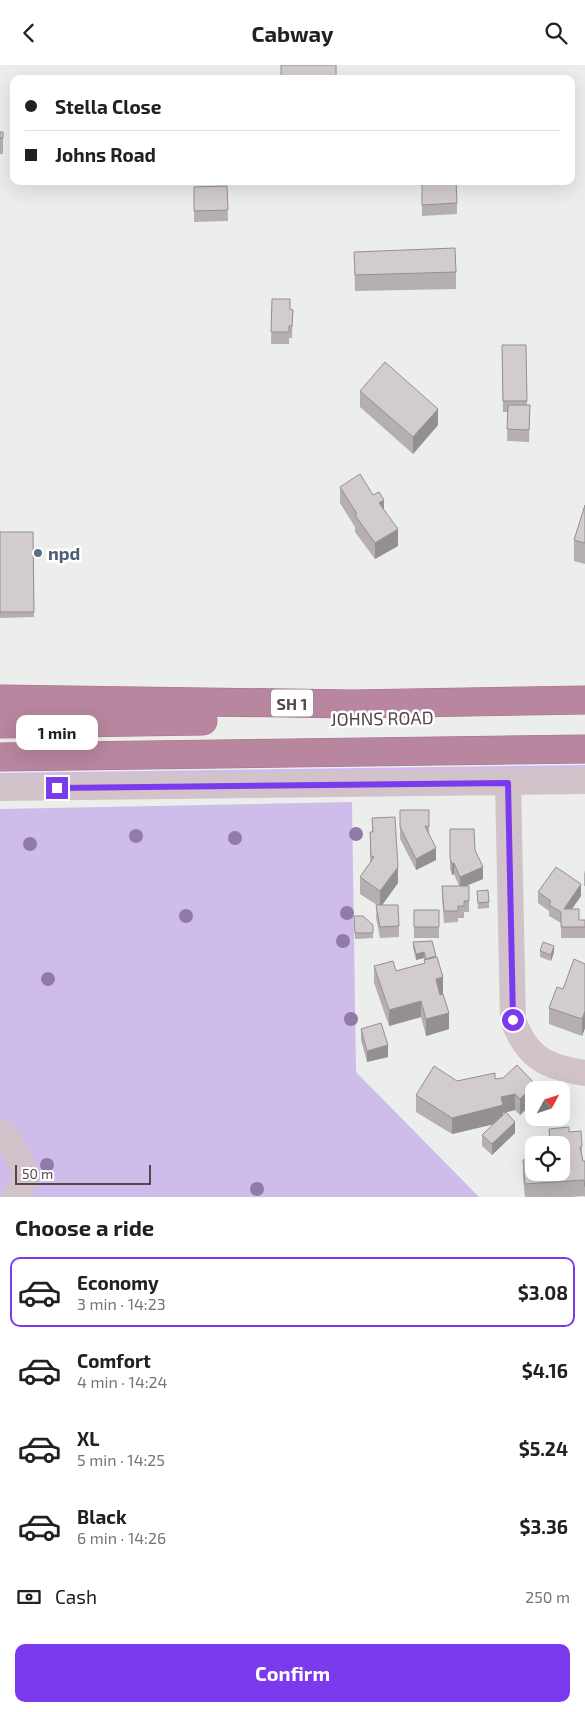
<!DOCTYPE html>
<meta charset="utf-8">
<style>
:root{--surface:#fff;--page:#f6f6f6;--text:#202124;--muted:#757577;--line:#e0e0e0;--accent:#7c3aed}
body{margin:0;font-family:"Exo 2",sans-serif;background:var(--page);color:var(--text);height:100vh;display:flex;flex-direction:column;font-size:19px;white-space:nowrap}
*{box-sizing:border-box;margin:0}
p{font-size:16px;color:var(--muted)}
.icon{flex:none;width:28px;height:28px;fill:none;stroke:currentColor;stroke-width:2;stroke-linecap:round;stroke-linejoin:round}
.map{position:relative;height:1132px;overflow:hidden}
.sheet{display:flex;flex-direction:column;background:var(--surface);flex:1}
.sheet>*{flex:none}
.guide{position:absolute;left:10px;top:10px;width:565px;height:110px;border-radius:10px;box-shadow:0 5px 20px #0002;display:grid;align-content:center;height:110px;padding:0 15px;background:var(--surface)}
.needle{width:32px;rotate:50deg}
.controls{position:absolute;left:525px;top:1016px;display:grid;gap:10px}
.controls a{display:grid;place-items:center;width:45px;height:45px;border-radius:10px;background:var(--surface);box-shadow:0 5px 20px #0002;font-size:25px}
.scale{position:absolute;left:15px;bottom:12px;width:136px;box-sizing:border-box;padding-left:5px;border:2px solid #58464f;border-top:0;font-size:14px;line-height:18px;white-space:nowrap;color:#58464f;-webkit-text-stroke:4px #fff;paint-order:stroke}
.end{position:absolute;width:22px;height:22px;margin:-11px;border:6px solid #7c3aed;background:#fff;box-shadow:0 0 0 2px #fff}
.from{border-radius:50%}
.bubble{position:absolute;height:35px;border-radius:10px;background:var(--surface);box-shadow:0 5px 20px #0002;font-size:16px;font-weight:700;line-height:35px;text-align:center}
.guide b{display:flex;align-items:center;gap:18px;height:48px;font-size:19px}
.guide b+b{border-top:1px solid var(--line)}
.guide i{width:12px;height:12px;background:var(--text)}
ul{padding:0;list-style:none}
li{display:flex;align-items:center;gap:15px;height:70px;margin:0 10px 8px;padding:0 5px;border:2px solid transparent;border-radius:10px}
li div{flex:1}
li b{display:block;font-size:19px}
li em{font-style:normal;font-weight:700}
li.selected{border-color:var(--accent)}
li>.icon{width:45px;height:45px;stroke-width:1.5}
h2{padding:0 15px;font-size:22px;line-height:60px}
.pay{display:flex;align-items:center;gap:12px;height:55px;padding:0 15px;font-size:19px}
.pay p{margin-inline-start:auto}
.action{display:flex;gap:10px;margin-top:auto;padding:10px 15px}
.action a{flex:1;height:58px;border-radius:10px;background:var(--accent);color:#fff;font-size:20px;font-weight:700;line-height:58px;text-align:center}
header{display:flex;justify-content:space-between;align-items:center;height:65px;padding:0 15px;background:var(--surface);font-size:22px;font-weight:700}
.map>svg:first-child{display:block}
.green{fill:#cebcea}
.lines{fill:none;stroke-linecap:round;stroke-linejoin:round}
.highway-casing{stroke:#a47289;stroke-width:29}
.minor{stroke:#d2c3cb;stroke-width:26}
.highway{stroke:#b8869e;stroke-width:28}
.tree{fill:#927aa9}
.wall{fill:#b5afb1}
.shaded-wall{fill:#948f90}
.building{fill:#d3ccce;stroke:#948f90}
.route{stroke:#7c3aed;stroke-width:6}
.service-dot{fill:#5c6f8a;stroke:#fff;stroke-width:2}
.labels{text-anchor:middle;dominant-baseline:central;stroke-width:5;stroke-linejoin:round;paint-order:stroke}
.shield{fill:#fff;stroke:#8a7e84;stroke-width:1}
.shield-label{font-size:16px;font-weight:bold;fill:#58464f}
.service-label{font-size:18px;font-weight:bold;fill:#4e5e75;stroke:#fff;text-anchor:start}
.street-label{font-size:18px;fill:#58464f;stroke:#fff}
</style>
<header><svg class="icon" aria-label="back" viewBox="0 0 24 24"><path d="M15 5l-7 7 7 7"/></svg>Cabway<svg class="icon" aria-label="search" viewBox="0 0 24 24"><circle cx="10" cy="10" r="6"/><path d="M15 15l6 6"/></svg></header>
<div class="map">
<svg width="585" height="1132" viewBox="0 0 585 1132">
<rect width="100%" height="100%" fill="#eceeec"/>
<path class="green" d="M585,700V710L0,718V708Z
M352,737L356,1007L479,1132H0V744Z"/>
<g class="lines">
<g class="highway-casing">
<path id="highway" d="M0,634L352,639L585,635
M0,659L203,656
M0,692L585,684"/>
</g>
<path class="minor" d="M508,717L513,955C527,993 546,1002 585,1008
M0,723L585,716
M0,1066C16,1086 35,1108 15,1132"/>
<use href="#highway" class="highway"/>
</g>
<g class="tree">
<circle cx="356" cy="769" r="7"/>
<circle cx="136" cy="771" r="7"/>
<circle cx="235" cy="773" r="7"/>
<circle cx="30" cy="779" r="7"/>
<circle cx="347" cy="848" r="7"/>
<circle cx="186" cy="851" r="7"/>
<circle cx="343" cy="876" r="7"/>
<circle cx="48" cy="914" r="7"/>
<circle cx="351" cy="954" r="7"/>
<circle cx="47" cy="1100" r="7"/>
<circle cx="257" cy="1124" r="7"/>
</g>
<path class="wall" d="M0,67H3V89H0Z
M422,116L457,138V149L422,151Z
M227,121L228,156L194,157V122Z
M354,187L456,207V224L355,226Z
M272,234L290,244L293,245L292,273H289V279H271Z
M502,280H526L527,340H530L529,377L507,376L508,347H503Z
M360,326L438,360L413,389L360,342Z
M340,422L373,430L384,445L398,481L375,494L355,467V462L340,438Z
M585,440V499L574,496V475Z
M0,467H33L34,552L0,553Z
M400,745H429V770L436,795L416,805L400,774Z
M372,753L398,818L382,840L399,861V872L380,873L376,852L377,840L360,829V812L370,798V767H372Z
M450,764L475,785L483,814L466,821H469V847H464V853H458V857L444,858L442,833V821H459L454,809L452,810L450,804Z
M585,805V821H584V809Z
M477,826L489,837V843L478,844Z
M538,827L581,831L572,844L579,855H585V873H561V858L549,851V846L538,838Z
M414,845H439V873H414Z
M354,851L373,860V873L355,874Z
M432,876L443,929H440L449,964L426,971L421,952L389,961L374,918V901L396,906L424,898V893L416,895L413,883V877Z
M540,886L554,887L551,896L540,892Z
M585,899V963L582,971L549,959V943L563,924Z
M361,964L388,992L367,997L361,975Z
M495,1014L535,1025L520,1050L515,1045L503,1048V1050L515,1068L492,1090L482,1081V1070L494,1059L452,1069L416,1047V1030Z
M549,1064L569,1067L582,1081V1092L583,1096H585V1132L584,1131L571,1132H525L523,1112V1095L561,1108L549,1079Z"/>
<path class="shaded-wall" d="M438,344V360L413,389V372Z
M384,435V451L379,438Z
M398,464V481L375,494V478Z
M436,783V795L416,805V794Z
M454,798V809L452,810V799Z
M398,802V818L380,843V826Z
M483,802V814L460,823V812Z
M581,819V831L564,855V844Z
M554,881V887L551,896V890Z
M424,887V893L416,895V889Z
M443,912V929L436,931V914Z
M421,936V952L389,961V945Z
M585,946V963L582,971V954Z
M449,948V964L426,971V954Z
M388,980V992L367,997V986Z
M535,1019V1025H534V1037L520,1050V1034Z
M515,1029V1045L503,1048V1057L452,1069V1053L501,1032Z
M515,1057V1068L492,1090V1079Z"/>
<path class="building" d="M281,0H336V14H281Z
M0,67H3V73H0Z
M422,116H456L457,138L422,140Z
M227,121L228,145L194,146V122Z
M455,183L456,207L355,210L354,187Z
M272,234H290V244L293,245L292,261H289V267H271Z
M502,280H526L527,336H503Z
M385,297L438,344L413,372L360,326Z
M508,340H530L529,365L507,364Z
M360,409L373,430L379,427L384,435L379,438L398,464L375,478L355,450L357,449L340,422Z
M585,440V478L574,475Z
M0,467H33L34,547H0Z
M400,745H429V762L425,761L436,783L416,794L400,762Z
M395,752L398,802L380,826L360,812L374,792L371,791L370,767H373L372,753Z
M450,764H474L475,785L483,802L460,812L454,798L452,799L450,793Z
M556,802L581,819L564,844H579V855H585V862H561V847L549,840L551,836L538,827Z
M442,821H469V836H464V841H458V846H444Z
M488,825L489,837L478,838L477,826Z
M376,840H398L399,861L380,862Z
M414,845H439V862H414Z
M354,851H363L373,860V868H355Z
M432,876L436,891L426,894L424,887L416,889L413,877Z
M543,877L554,881L551,890L540,886Z
M437,892L443,912L436,914L440,930L443,929L449,948L426,954L421,936L389,945L374,901L393,896L396,906L425,898L424,895Z
M574,894L585,899V946L582,954L549,943L557,922L563,924Z
M381,958L388,980L367,986L361,964Z
M517,1000L535,1019L520,1034L515,1029L501,1032L503,1040L452,1053L416,1030L434,1001L457,1016L495,1008V1014L503,1013Z
M506,1047L515,1057L492,1079L482,1070Z
M569,1062V1067L581,1066L582,1081L580,1082L583,1096H585V1122L584,1115L525,1119L523,1095L534,1094V1108H561V1080H546V1079H550L549,1064Z"/>
<g class="lines">
<path class="route" d="M57,723L508,718L513,955"/>
</g>
<circle class="service-dot" cx="38" cy="488" r="5"/>
<g class="labels">
<rect class="shield" x="271" y="624.5" width="42" height="27" rx="4"/>
<g class="shield-label">
<text x="292" y="638">SH 1</text>
</g>
<g class="service-label">
<text x="48" y="488">npd</text>
</g>
<g class="street-label">
<text transform="translate(382 653) rotate(-1)">JOHNS ROAD</text>
</g>
</g>
</svg>
<div class="controls">
<a><svg class="needle" viewBox="-14 -14 28 28"><path d="M0-13l5 13h-10z" fill="#e53935"/><path d="M0 13l5-13h-10z" fill="#757577"/></svg></a>
<a><svg class="icon" aria-label="locate" viewBox="0 0 24 24"><circle cx="12" cy="12" r="6"/><path d="M12 2v4M12 18v4M2 12h4M18 12h4"/></svg></a>
</div>
<div class="scale">50 m</div>
<i class="end from" style="left:513px;top:955px"></i>
<i class="end" style="left:57px;top:723px"></i>
<div class="bubble" style="left:16px;top:650px;width:82px">1 min</div>
<div class="guide">
<b><i class="from"></i>Stella Close</b>
<b><i></i>Johns Road</b>
</div>
</div>
<section class="sheet">
<h2>Choose a ride</h2>
<ul>
<li class="selected"><svg class="icon" aria-label="car" viewBox="0 0 24 24"><path d="M5 17H2v-5l4-1 3-4h7l3 4 3 1v5h-3M9 17h6M6 11h13"/><circle cx="7" cy="17" r="2"/><circle cx="17" cy="17" r="2"/></svg><div><b>Economy</b><p>3 min · 14:23</p></div><em>$3.08</em></li>
<li><svg class="icon" aria-label="car" viewBox="0 0 24 24"><path d="M5 17H2v-5l4-1 3-4h7l3 4 3 1v5h-3M9 17h6M6 11h13"/><circle cx="7" cy="17" r="2"/><circle cx="17" cy="17" r="2"/></svg><div><b>Comfort</b><p>4 min · 14:24</p></div><em>$4.16</em></li>
<li><svg class="icon" aria-label="car" viewBox="0 0 24 24"><path d="M5 17H2v-5l4-1 3-4h7l3 4 3 1v5h-3M9 17h6M6 11h13"/><circle cx="7" cy="17" r="2"/><circle cx="17" cy="17" r="2"/></svg><div><b>XL</b><p>5 min · 14:25</p></div><em>$5.24</em></li>
<li><svg class="icon" aria-label="car" viewBox="0 0 24 24"><path d="M5 17H2v-5l4-1 3-4h7l3 4 3 1v5h-3M9 17h6M6 11h13"/><circle cx="7" cy="17" r="2"/><circle cx="17" cy="17" r="2"/></svg><div><b>Black</b><p>6 min · 14:26</p></div><em>$3.36</em></li>
</ul>
<div class="pay"><svg class="icon" aria-label="cash" viewBox="0 0 24 24"><path d="M3 7h18v10H3z"/><circle cx="12" cy="12" r="2"/></svg>Cash<p>250 m</p></div>
<div class="action"><a>Confirm</a></div>
</section>
